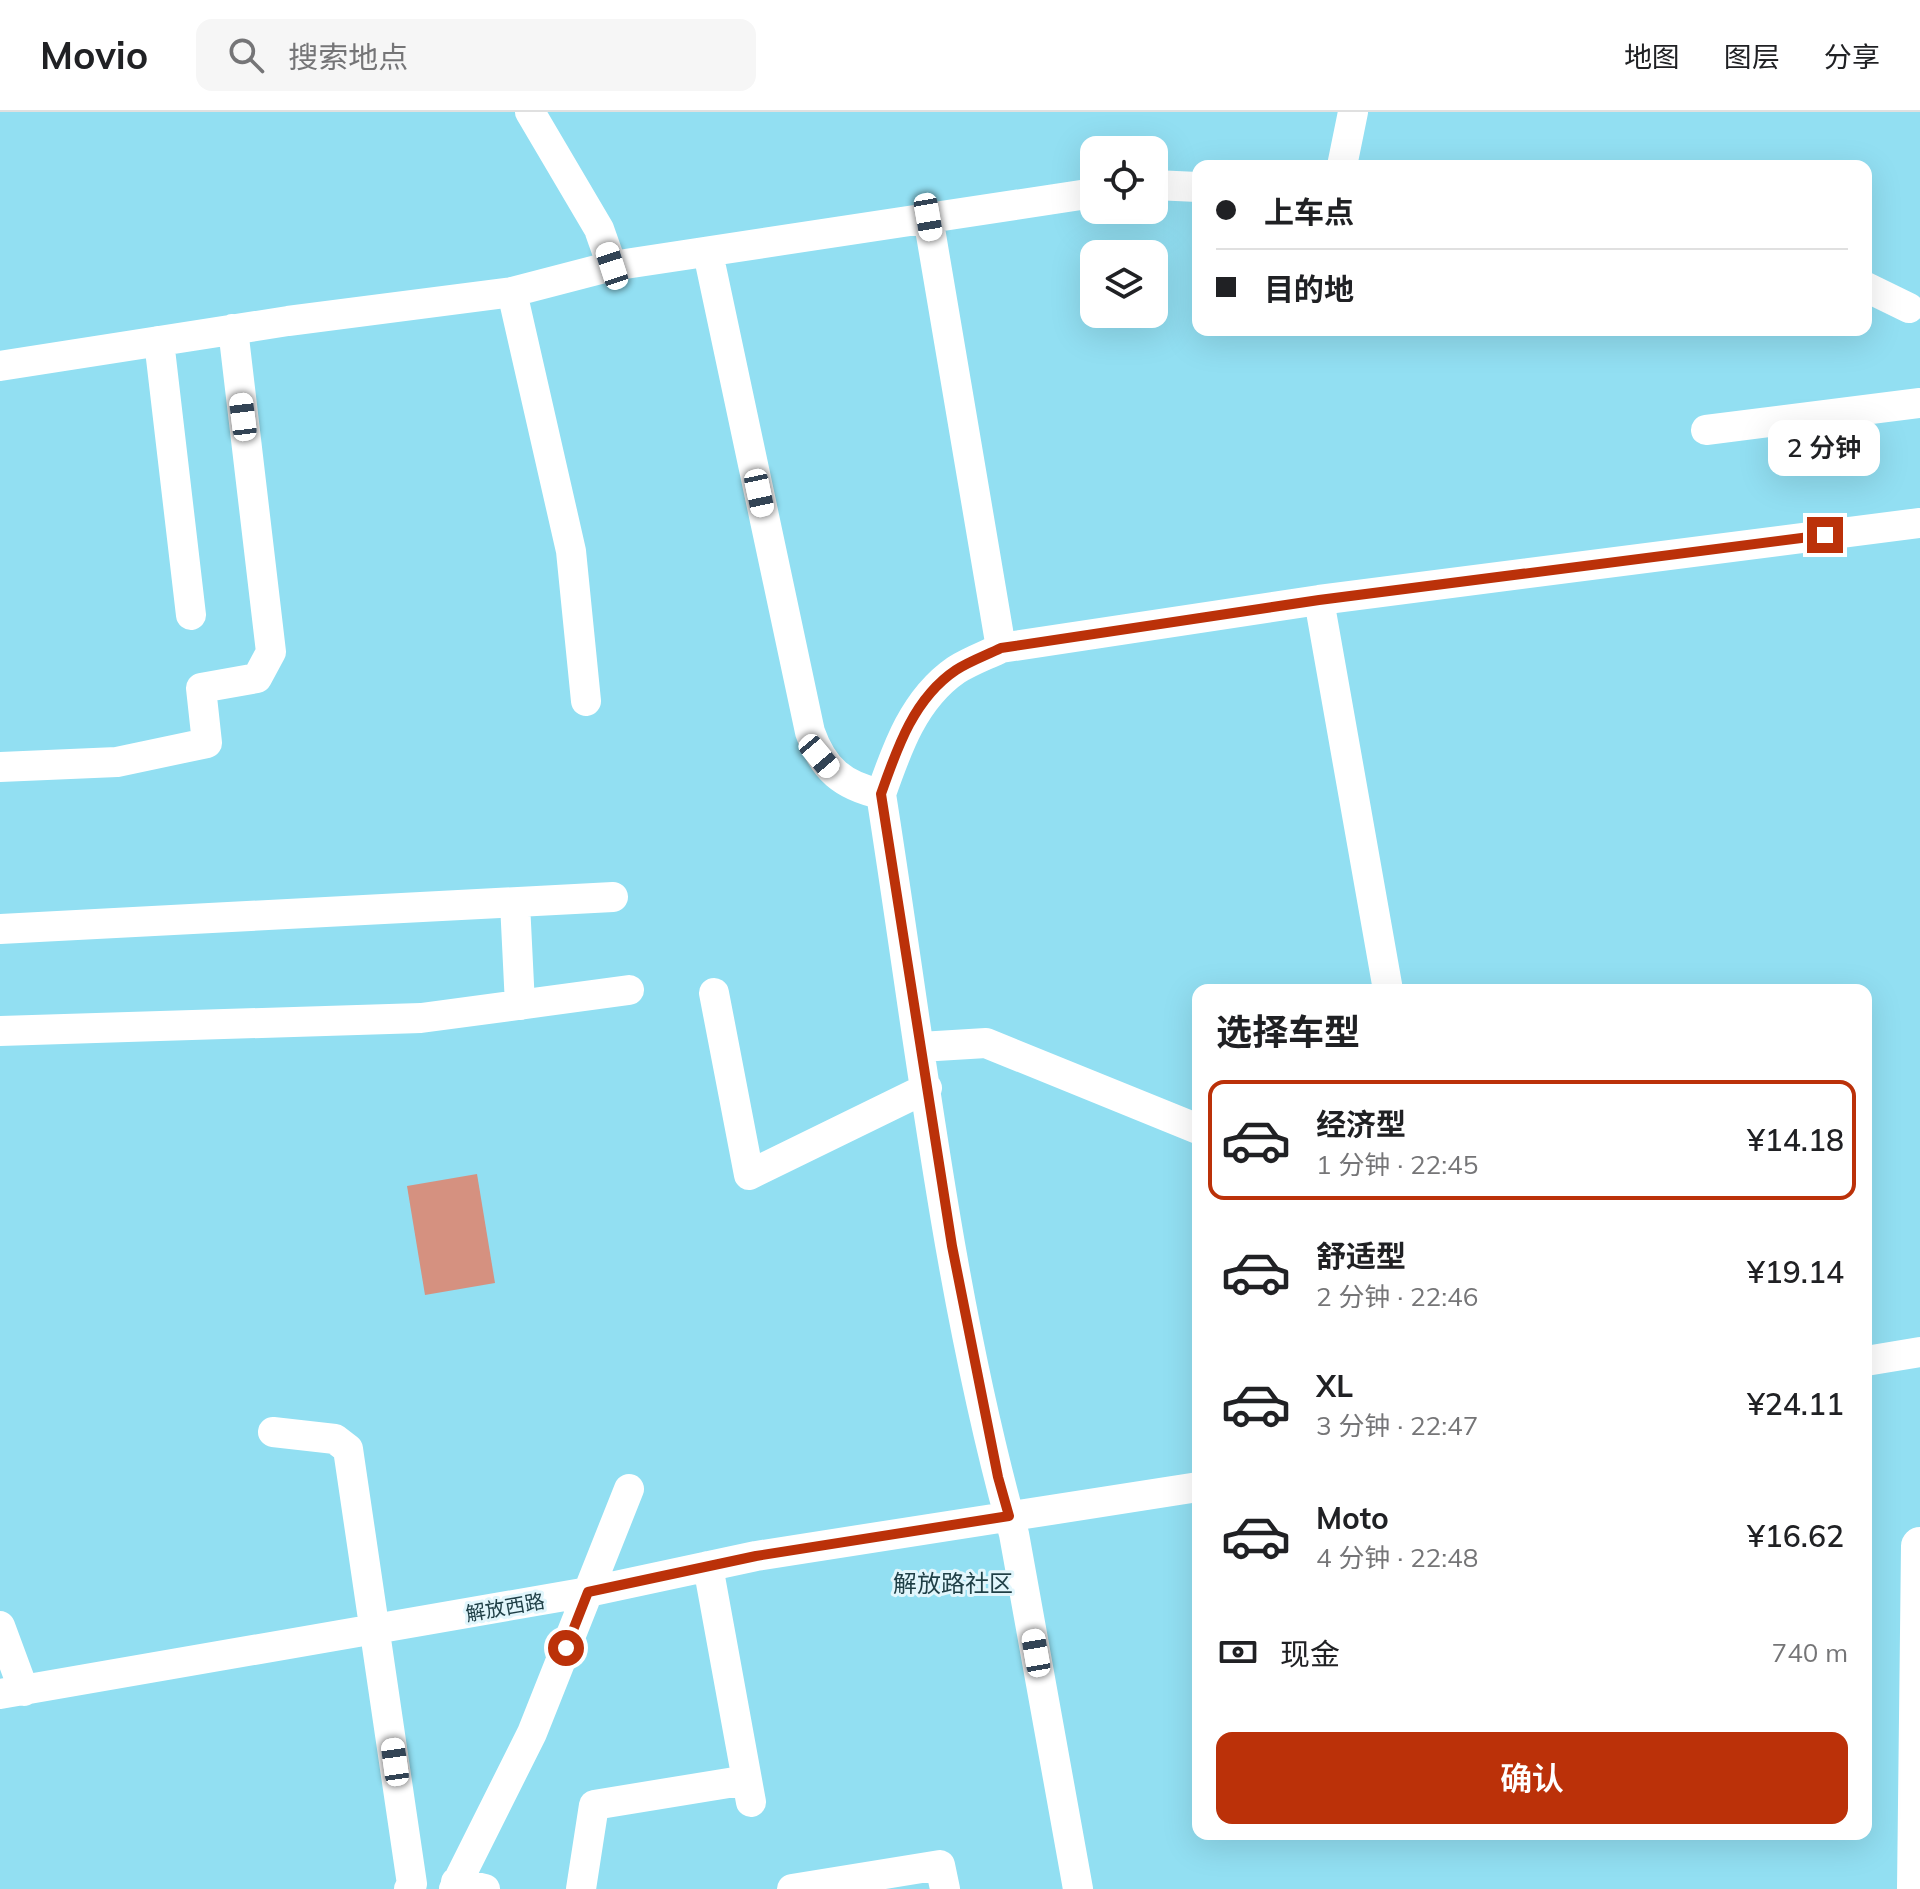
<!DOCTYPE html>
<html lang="zh">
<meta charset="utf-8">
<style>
:root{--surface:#fff;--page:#f6f6f6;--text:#202124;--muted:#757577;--line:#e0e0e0;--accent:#bb3109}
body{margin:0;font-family:Mulish,"Noto Sans SC",sans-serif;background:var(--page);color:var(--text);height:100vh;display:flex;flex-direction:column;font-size:30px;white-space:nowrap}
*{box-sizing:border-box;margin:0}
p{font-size:26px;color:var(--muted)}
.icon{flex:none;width:44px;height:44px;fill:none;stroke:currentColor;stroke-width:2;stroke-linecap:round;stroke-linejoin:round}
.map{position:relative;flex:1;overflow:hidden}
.drawer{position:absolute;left:1192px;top:872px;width:680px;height:856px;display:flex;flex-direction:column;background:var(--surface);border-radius:16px;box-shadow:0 8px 32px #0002}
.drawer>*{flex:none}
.guide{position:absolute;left:1192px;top:48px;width:680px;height:176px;border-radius:16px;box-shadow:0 8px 32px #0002;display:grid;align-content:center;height:176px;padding:0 24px;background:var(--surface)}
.controls{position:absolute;left:1080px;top:24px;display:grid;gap:16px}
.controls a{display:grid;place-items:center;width:88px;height:88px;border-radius:16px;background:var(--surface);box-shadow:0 8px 32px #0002;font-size:40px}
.end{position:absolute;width:36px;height:36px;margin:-18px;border:10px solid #bb3109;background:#fff;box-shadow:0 0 0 4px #fff}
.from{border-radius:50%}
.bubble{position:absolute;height:56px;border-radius:16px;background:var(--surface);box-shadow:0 8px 32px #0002;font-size:26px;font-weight:600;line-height:56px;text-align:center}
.car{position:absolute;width:24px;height:48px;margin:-24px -12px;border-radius:10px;box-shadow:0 0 6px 2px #0007;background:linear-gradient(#fff 24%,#345 0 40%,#fff 0 76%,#345 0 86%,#fff 0)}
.guide b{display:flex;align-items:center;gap:28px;height:76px;font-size:30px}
.guide b+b{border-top:2px solid var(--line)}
.guide i{width:20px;height:20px;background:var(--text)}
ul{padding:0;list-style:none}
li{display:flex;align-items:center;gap:24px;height:120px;margin:0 16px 12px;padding:0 8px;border:4px solid transparent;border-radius:16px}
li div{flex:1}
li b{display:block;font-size:30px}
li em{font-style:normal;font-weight:600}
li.on{border-color:var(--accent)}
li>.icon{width:72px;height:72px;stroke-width:1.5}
h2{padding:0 24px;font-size:36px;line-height:96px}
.pay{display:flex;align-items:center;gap:20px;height:88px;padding:0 24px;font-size:30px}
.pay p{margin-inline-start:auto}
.primary-button{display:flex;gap:16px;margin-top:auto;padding:16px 24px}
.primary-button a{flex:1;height:92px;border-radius:16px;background:var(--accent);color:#fff;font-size:32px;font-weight:600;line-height:92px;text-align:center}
header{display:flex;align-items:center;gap:48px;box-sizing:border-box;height:112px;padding:0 40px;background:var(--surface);border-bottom:2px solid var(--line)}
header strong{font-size:38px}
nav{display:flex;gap:44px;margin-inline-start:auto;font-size:28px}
.search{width:560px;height:72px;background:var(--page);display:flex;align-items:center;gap:20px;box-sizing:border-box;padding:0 28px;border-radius:16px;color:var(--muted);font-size:30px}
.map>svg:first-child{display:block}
.green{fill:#d59180}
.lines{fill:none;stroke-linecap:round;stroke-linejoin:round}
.minor{stroke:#fff;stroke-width:30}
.major{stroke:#fff;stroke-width:38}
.route{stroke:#bb3109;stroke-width:10}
.labels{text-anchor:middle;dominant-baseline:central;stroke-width:6;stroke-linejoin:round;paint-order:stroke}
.street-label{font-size:20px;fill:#1f3f46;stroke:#e1f6fc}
.quarter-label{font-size:24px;fill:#1f3f46;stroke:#e1f6fc}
</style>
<header>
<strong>Movio</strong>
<div class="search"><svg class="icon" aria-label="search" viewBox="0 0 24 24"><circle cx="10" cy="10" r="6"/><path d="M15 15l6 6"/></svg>搜索地点</div>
<nav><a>地图</a><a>图层</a><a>分享</a></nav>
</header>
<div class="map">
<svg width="1920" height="1777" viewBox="0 0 1920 1777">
<rect width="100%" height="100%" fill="#92dff2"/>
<path class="green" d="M477,1062L495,1171L425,1183L407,1074Z"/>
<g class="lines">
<path class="minor" d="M530,0L599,117L612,154
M1342,54L1353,0
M1154,73L1198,75
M928,105L1001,536
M708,141L810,620C823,657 843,674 881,682
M1866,175L1909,196
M512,180L571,439L586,589
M159,229L191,503
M0,254L288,209L512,180L612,154L1094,81
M1706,318L1920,291
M1319,488L1388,878
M0,655L117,650L207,631L201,576L257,566L271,540L233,217
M515,791L520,893
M0,817L613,785
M714,881L749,1063L927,976
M0,919L421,906L629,878
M920,935L986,931L1198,1017
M1866,1249L1920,1240
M273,1320L335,1327L348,1337L412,1772L409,1777
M708,1454L751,1690
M0,1514L24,1579
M0,1582L588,1480L756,1444L1198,1375
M456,1770L485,1777
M454,1777L532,1621L629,1377
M581,1777L594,1693L747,1668
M792,1777L940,1753L945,1777
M1078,1777L1014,1422C947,1182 920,929 881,682C897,636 914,587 956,558C970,549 987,543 1001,536L1319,488L1920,411"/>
<path class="major" d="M1916,1777L1920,1434"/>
</g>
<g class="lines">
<path class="route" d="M566,1536L588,1480L756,1444L1009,1404L998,1365L952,1134L881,682C897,636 914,586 956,558C970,549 987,543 1001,536L1319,488L1825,423"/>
</g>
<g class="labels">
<g class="street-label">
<text transform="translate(505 1495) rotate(-10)">解放西路</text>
</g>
<g class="quarter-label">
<text x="953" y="1471">解放路社区</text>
</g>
</g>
</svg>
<div class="controls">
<a><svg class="icon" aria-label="locate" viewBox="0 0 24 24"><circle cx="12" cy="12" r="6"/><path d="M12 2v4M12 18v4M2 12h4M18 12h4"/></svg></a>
<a><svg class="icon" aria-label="layers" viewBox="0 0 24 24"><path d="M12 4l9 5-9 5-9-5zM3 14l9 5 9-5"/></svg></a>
</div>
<i class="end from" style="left:566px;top:1536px"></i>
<i class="end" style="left:1825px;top:423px"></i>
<div class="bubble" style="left:1768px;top:308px;width:112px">2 分钟</div>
<i class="car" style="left:928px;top:105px;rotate:170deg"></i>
<i class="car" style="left:612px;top:154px;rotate:342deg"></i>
<i class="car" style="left:243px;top:305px;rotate:353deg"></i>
<i class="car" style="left:759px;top:381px;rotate:168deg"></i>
<i class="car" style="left:819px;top:644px;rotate:140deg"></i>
<i class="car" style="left:1036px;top:1541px;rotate:350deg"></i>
<i class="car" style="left:395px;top:1650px;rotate:352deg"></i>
<div class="guide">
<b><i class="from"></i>上车点</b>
<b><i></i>目的地</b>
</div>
<section class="drawer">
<h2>选择车型</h2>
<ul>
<li class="on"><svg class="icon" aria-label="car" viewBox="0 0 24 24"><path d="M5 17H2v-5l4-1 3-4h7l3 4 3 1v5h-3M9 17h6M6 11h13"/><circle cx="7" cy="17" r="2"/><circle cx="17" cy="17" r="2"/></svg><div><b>经济型</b><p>1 分钟 · 22:45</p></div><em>¥14.18</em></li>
<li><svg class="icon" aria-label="car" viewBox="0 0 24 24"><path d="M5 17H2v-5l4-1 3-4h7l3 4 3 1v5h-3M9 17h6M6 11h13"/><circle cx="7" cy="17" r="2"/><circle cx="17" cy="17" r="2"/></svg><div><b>舒适型</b><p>2 分钟 · 22:46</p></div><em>¥19.14</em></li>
<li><svg class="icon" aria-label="car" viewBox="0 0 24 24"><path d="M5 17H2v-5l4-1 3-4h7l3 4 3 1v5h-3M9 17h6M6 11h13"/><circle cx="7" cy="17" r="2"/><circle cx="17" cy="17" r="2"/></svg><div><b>XL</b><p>3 分钟 · 22:47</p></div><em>¥24.11</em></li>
<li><svg class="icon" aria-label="car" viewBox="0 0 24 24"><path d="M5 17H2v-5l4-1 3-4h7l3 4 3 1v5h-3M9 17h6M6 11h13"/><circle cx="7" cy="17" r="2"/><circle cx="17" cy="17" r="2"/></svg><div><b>Moto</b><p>4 分钟 · 22:48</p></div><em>¥16.62</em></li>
</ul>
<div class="pay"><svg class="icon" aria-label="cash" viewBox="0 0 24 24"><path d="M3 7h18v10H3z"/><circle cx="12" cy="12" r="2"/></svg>现金<p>740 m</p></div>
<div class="primary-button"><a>确认</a></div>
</section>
</div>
